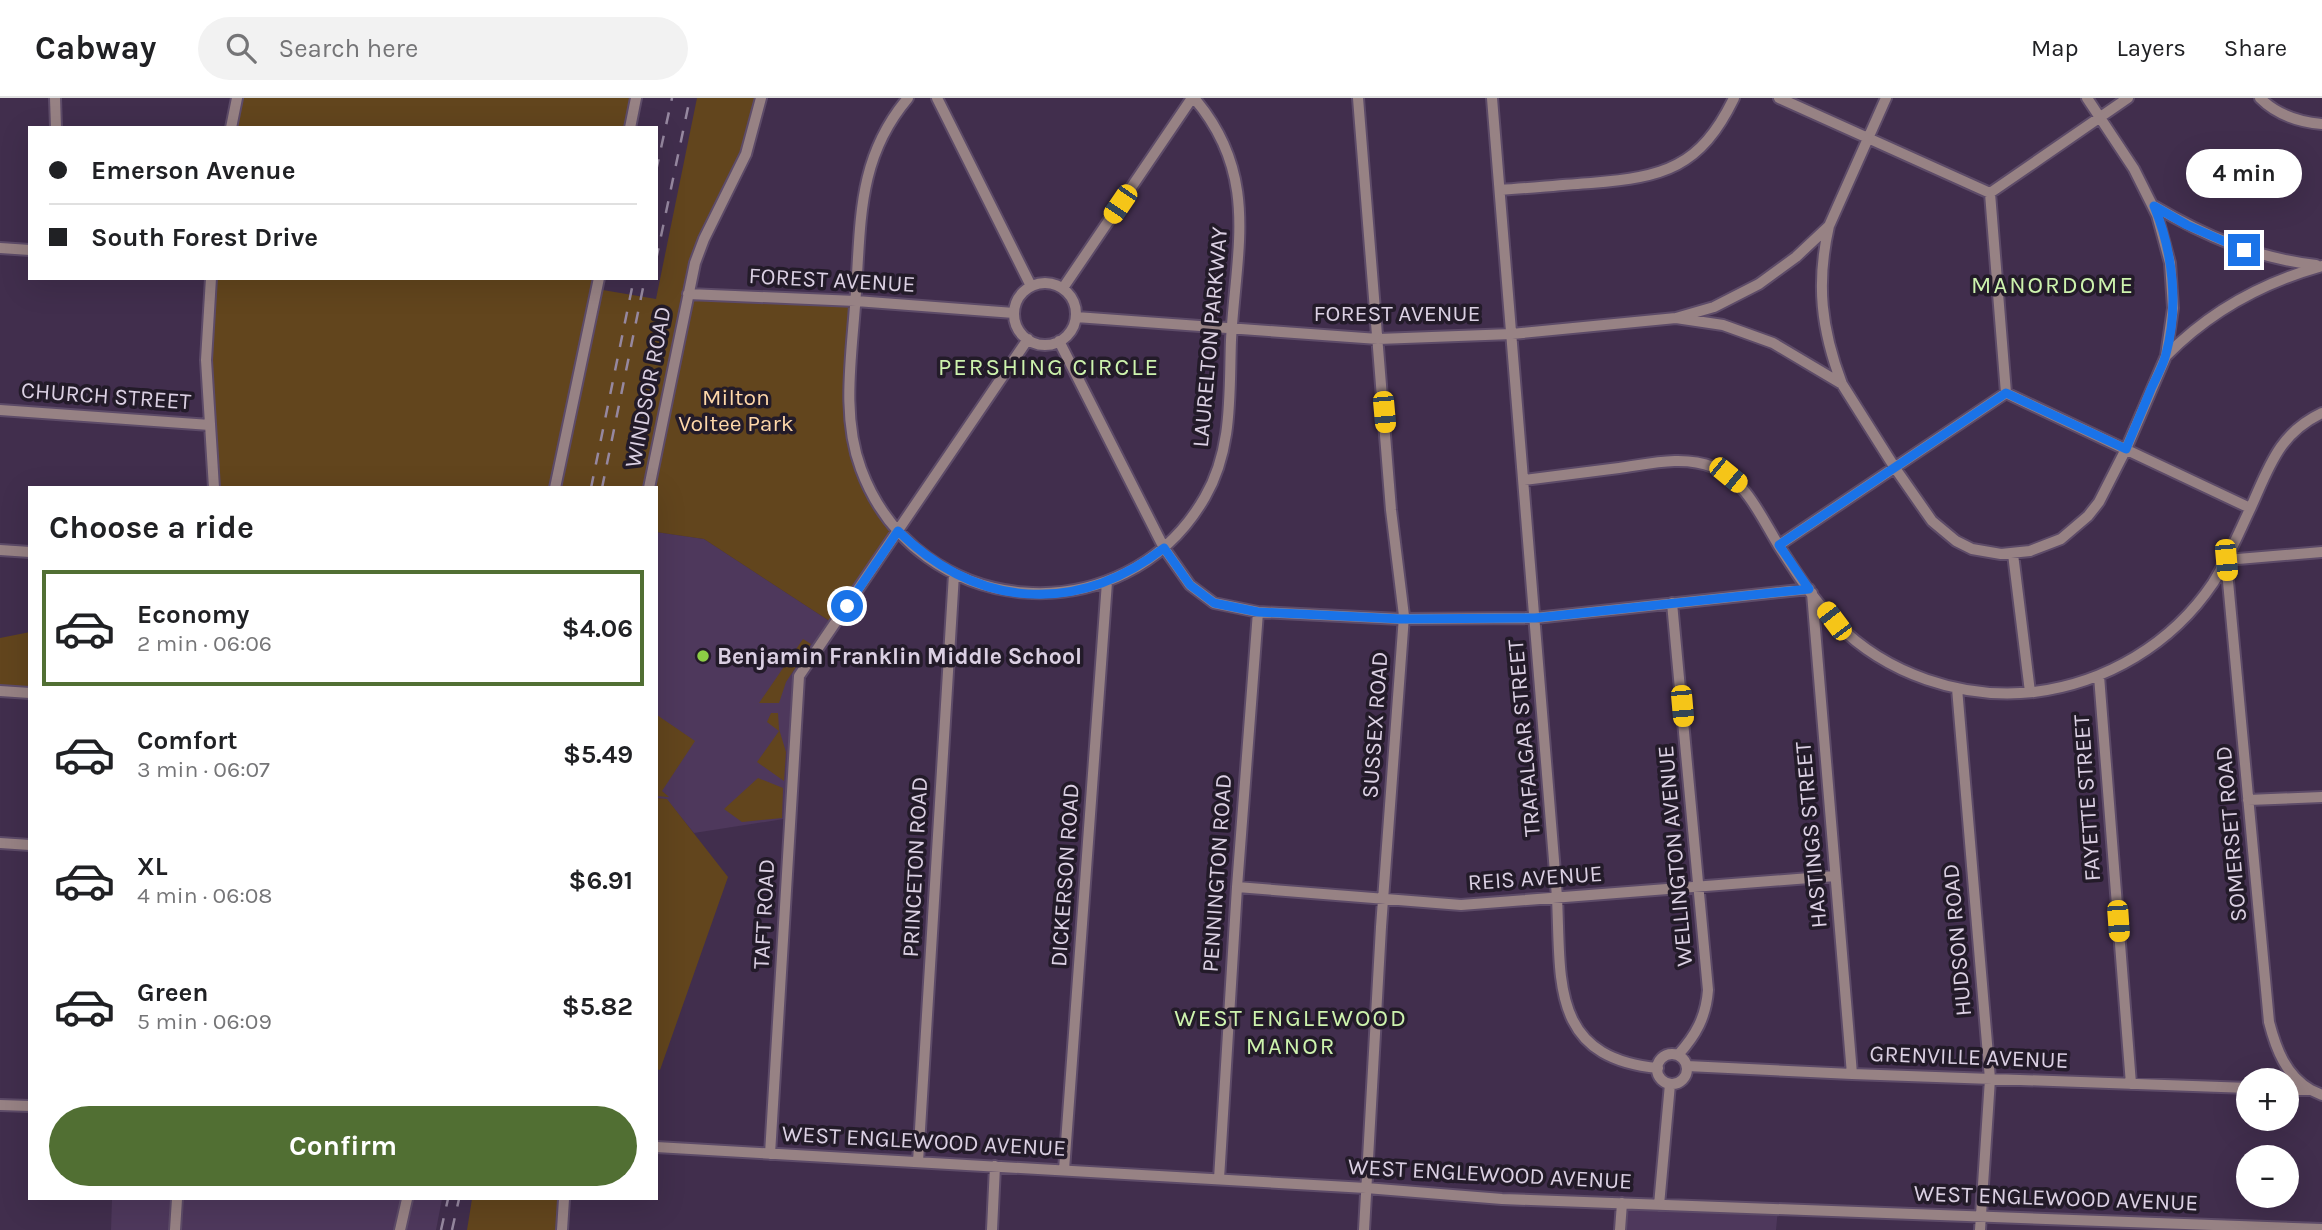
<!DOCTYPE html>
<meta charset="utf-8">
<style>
:root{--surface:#fff;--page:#f2f2f2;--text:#202124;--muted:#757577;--line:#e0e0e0;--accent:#516f33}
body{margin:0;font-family:Karla,sans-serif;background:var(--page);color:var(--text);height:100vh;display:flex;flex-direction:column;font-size:26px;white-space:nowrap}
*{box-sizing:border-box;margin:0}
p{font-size:23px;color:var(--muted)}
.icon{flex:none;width:38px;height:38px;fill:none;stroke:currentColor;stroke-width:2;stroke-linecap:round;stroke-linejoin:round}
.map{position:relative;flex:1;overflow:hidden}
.sheet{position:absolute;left:28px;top:388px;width:630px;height:714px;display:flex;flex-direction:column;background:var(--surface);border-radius:0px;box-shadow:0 7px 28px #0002}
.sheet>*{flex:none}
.banner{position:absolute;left:28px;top:28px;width:630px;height:154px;border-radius:0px;box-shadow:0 7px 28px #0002;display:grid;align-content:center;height:154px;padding:0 21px;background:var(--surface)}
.controls{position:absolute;left:2236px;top:970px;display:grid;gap:14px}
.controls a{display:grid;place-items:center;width:63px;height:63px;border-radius:50%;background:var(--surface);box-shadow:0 7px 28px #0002;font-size:35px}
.end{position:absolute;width:32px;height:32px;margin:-16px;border:9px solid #1a73e8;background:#fff;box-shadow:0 0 0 4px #fff}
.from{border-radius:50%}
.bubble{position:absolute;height:49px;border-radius:24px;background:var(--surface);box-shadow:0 7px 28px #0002;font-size:23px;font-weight:700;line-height:49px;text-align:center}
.car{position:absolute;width:21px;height:42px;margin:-21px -10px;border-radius:9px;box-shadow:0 0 5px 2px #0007;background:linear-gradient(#f5c518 24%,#345 0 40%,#f5c518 0 76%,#345 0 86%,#f5c518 0)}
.banner b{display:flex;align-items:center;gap:24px;height:66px;font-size:26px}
.banner b+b{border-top:2px solid var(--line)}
.banner i{width:18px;height:18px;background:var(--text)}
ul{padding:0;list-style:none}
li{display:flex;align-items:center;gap:21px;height:116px;margin:0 14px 10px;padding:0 7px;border:4px solid transparent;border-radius:0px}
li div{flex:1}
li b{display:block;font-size:26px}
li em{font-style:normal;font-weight:700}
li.on{border-color:var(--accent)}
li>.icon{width:63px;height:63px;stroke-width:1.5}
h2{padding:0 21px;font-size:32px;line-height:84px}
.button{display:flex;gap:14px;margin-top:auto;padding:14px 21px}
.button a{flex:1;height:80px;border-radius:42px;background:var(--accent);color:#fff;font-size:28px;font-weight:700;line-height:80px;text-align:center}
header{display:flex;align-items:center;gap:42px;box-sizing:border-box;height:98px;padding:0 35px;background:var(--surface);border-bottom:2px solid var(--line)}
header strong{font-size:33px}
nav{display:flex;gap:38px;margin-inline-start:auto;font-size:24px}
.search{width:490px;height:63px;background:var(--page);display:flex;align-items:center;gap:18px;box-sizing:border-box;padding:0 24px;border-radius:38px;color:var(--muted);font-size:26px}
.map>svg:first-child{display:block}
.built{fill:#4e385c}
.green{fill:#62451d}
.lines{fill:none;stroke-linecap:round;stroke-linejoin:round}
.minor-casing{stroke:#5d4b68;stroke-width:14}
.minor{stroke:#978284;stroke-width:10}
.rail{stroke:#9688a0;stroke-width:2.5;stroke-dasharray:12 12;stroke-linecap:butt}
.route{stroke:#1a73e8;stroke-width:9}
.poi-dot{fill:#8cce45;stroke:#231b29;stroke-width:2.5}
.labels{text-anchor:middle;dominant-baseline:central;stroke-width:7;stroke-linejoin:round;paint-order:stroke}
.street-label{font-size:23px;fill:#dbd0e3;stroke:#231b29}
.park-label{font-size:23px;fill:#fed7a9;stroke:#231b29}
.poi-label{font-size:23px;font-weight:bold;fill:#dbd0e3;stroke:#231b29;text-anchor:start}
.neighbourhood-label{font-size:24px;letter-spacing:2px;fill:#cdf3ad;stroke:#231b29}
</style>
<header>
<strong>Cabway</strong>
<div class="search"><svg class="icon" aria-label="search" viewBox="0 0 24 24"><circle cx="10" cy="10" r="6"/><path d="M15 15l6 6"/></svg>Search here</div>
<nav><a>Map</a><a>Layers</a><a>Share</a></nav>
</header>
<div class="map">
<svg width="2322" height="1132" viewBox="0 0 2322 1132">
<rect width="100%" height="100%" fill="#412e4d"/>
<path class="built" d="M656,434L704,441L834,526L799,578L790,720L694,735L667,702L656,700Z
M112,1101H442L436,1132H111Z
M1622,1105L1778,1111L1776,1132H1620Z"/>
<path class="green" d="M237,0H636L630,30H231Z
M697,0H761L753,32L704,141L688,196L856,203L849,308L855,351L898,433L834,526L704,441L656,434V390H214L206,262L211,180H599L597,191L656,201Z
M30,534V595L0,593V540Z
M803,541L811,546L786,584L779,605H759Z
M771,615H778L779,631L786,654L784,683L757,664L779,633L767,624Z
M657,617L695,643L662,693L669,699L656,698Z
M758,680L783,690L782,720L742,724L724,711Z
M656,700L667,701L728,779L660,972L656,971Z
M472,1101H564L562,1132H467Z"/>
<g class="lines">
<g class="minor-casing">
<path id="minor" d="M55,0L56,30
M908,0C858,59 861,120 856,193C853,251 840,315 861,371C917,523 1125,539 1205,399C1233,351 1229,296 1231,242C1236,151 1260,77 1194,0
M937,0L1031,188
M1358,0L1391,412L1404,518L1381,829L1364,1132
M1492,0L1557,799C1561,883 1550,960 1658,970
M1779,0L1990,95L2128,0
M2260,0C2277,17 2299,24 2322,26
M231,30L237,0
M630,30L636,0
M1500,92C1530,90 1561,87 1591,85C1664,79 1700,70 1734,0
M1990,95L2006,295
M2154,108C2205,138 2256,160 2316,167
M1829,128C1816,185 1821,231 1842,286
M0,150L30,152
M211,180L206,262L214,390
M1014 216a31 31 0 1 1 62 0a31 31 0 1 1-62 0Z
M1063,190L1192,0
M688,196L856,203L1014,215
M1076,219L1378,241L1512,236L1676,220L1714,209L1759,186L1796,159L1829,128L1886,0
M1676,220L1723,227L1773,245L1842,286L1895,370L1932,423L1956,443L1972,451L2001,456L2030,453L2061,441L2088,418L2099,404L2126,351L2166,258L2173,210L2170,165L2157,117L2134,71L2087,0
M1059,243L1164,450L1190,487L1214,505L1258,514L1401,521L1535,520L1809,491
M2166,258C2210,213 2261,185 2322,168
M0,312L210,327
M1524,382C1556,378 1587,374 1619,370C1649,366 1683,357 1713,369C1746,382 1761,419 1779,448C1795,473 1815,504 1836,525C1886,576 1962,602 2034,594C2106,585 2172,546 2213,485C2228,461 2239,434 2251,409C2269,369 2279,335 2322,315
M555,390L599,180
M649,390L695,165L704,141L746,56L761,0
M1779,447L2006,295L2250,410
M0,452L30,454
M2013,456L2030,594
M1812,495L1852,976
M1672,505L1708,892C1706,919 1696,937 1678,957
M2099,578L2131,986
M1957,590L1990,981L1980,1132
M0,593L30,595
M2248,702L2322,699
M0,745L30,747
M1237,789L1461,807L1835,778
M1657 971a15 15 0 1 1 30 0a15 15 0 1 1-30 0Z
M1687,968L1852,976L2249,990
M2287,992H2311L2322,997
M2311,992C2286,978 2276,951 2269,924L2226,462L2322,454
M0,1007L30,1008
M656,1049L1366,1090L1502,1101L2322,1131
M770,1056L799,578L1028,241
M918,1064L954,476
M1064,1072L1107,484
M1219,1081L1237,789L1258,514
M1659,1107L1670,986
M175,1132L177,1101
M400,1132L407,1101
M562,1132L564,1101
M992,1132L995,1068
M1620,1132L1622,1105"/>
</g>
<use href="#minor" class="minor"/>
<path class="rail" d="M656,73L672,0
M656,162L690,0
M591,390L634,180
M602,390L645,180
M441,1132L448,1101
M452,1132L459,1101"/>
</g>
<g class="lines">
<path class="route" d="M847,508L898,433C977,510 1075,518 1164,450L1190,487L1214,505L1258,514L1401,521L1535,520L1809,491L1779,447L2006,295L2126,351C2134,331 2143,311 2151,291C2156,280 2163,268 2166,256C2179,208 2173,154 2154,108L2187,127L2244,152"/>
</g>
<circle class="poi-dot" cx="703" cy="558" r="7"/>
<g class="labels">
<g class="street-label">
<text transform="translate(832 182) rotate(3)">FOREST AVENUE</text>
<text x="1397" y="215">FOREST AVENUE</text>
<text transform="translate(1210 239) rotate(-85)">LAURELTON PARKWAY</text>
<text transform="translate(648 289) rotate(-79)">WINDSOR ROAD</text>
<text transform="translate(106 298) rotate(4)">CHURCH STREET</text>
<text transform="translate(1375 627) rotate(-86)">SUSSEX ROAD</text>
<text transform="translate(1524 640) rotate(-95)">TRAFALGAR STREET</text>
<text transform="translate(2087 700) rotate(-94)">FAYETTE STREET</text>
<text transform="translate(2231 736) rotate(-95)">SOMERSET ROAD</text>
<text transform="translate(1811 737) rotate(-95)">HASTINGS STREET</text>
<text transform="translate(1675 758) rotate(-95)">WELLINGTON AVENUE</text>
<text transform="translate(915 769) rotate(-87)">PRINCETON ROAD</text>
<text transform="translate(1217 775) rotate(-86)">PENNINGTON ROAD</text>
<text transform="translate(1065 777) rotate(-86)">DICKERSON ROAD</text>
<text transform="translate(1535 780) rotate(-4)">REIS AVENUE</text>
<text transform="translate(764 816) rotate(-87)">TAFT ROAD</text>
<text transform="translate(1957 842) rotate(-95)">HUDSON ROAD</text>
<text transform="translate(1969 959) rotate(2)">GRENVILLE AVENUE</text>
<text transform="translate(924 1043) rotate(3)">WEST ENGLEWOOD AVENUE</text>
<text transform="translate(1490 1076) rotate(3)">WEST ENGLEWOOD AVENUE</text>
<text transform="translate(2056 1100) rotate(2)">WEST ENGLEWOOD AVENUE</text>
</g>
<g class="park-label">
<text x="736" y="299">Milton<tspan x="736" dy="26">Voltee Park</tspan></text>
</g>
<g class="poi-label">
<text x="717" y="558">Benjamin Franklin Middle School</text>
</g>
<g class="neighbourhood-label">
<text x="2053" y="187">MANORDOME</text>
<text x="1049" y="269">PERSHING CIRCLE</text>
<text x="1291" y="920">WEST ENGLEWOOD<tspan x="1291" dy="28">MANOR</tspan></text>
</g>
</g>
</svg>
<div class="controls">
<a>+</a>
<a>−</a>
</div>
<i class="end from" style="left:847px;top:508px"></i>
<i class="end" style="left:2244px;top:152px"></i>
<div class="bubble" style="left:2186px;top:51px;width:116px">4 min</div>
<i class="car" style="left:1120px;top:106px;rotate:214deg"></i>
<i class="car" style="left:1384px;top:314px;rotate:175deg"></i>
<i class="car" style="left:1728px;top:377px;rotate:129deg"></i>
<i class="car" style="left:2226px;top:462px;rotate:175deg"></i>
<i class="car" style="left:1834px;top:523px;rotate:323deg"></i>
<i class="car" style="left:1682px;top:608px;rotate:175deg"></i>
<i class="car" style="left:2118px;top:823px;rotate:176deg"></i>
<div class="banner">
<b><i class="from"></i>Emerson Avenue</b>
<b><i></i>South Forest Drive</b>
</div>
<section class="sheet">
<h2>Choose a ride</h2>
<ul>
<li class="on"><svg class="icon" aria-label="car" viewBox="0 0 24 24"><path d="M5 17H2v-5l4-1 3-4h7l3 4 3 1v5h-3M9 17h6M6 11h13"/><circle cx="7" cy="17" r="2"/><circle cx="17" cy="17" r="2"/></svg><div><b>Economy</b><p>2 min · 06:06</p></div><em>$4.06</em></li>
<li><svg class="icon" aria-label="car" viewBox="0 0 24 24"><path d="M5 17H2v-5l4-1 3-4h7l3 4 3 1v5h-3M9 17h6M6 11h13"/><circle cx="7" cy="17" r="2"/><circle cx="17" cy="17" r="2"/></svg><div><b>Comfort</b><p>3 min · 06:07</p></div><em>$5.49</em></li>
<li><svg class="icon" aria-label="car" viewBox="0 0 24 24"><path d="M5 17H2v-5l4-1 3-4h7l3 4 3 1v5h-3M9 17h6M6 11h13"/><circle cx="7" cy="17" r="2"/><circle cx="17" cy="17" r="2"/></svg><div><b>XL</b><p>4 min · 06:08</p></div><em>$6.91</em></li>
<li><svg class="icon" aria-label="car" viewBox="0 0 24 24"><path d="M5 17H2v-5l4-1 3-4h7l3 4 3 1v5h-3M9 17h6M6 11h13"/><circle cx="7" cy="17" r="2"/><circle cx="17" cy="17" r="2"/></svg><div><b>Green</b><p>5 min · 06:09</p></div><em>$5.82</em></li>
</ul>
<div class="button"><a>Confirm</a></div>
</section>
</div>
